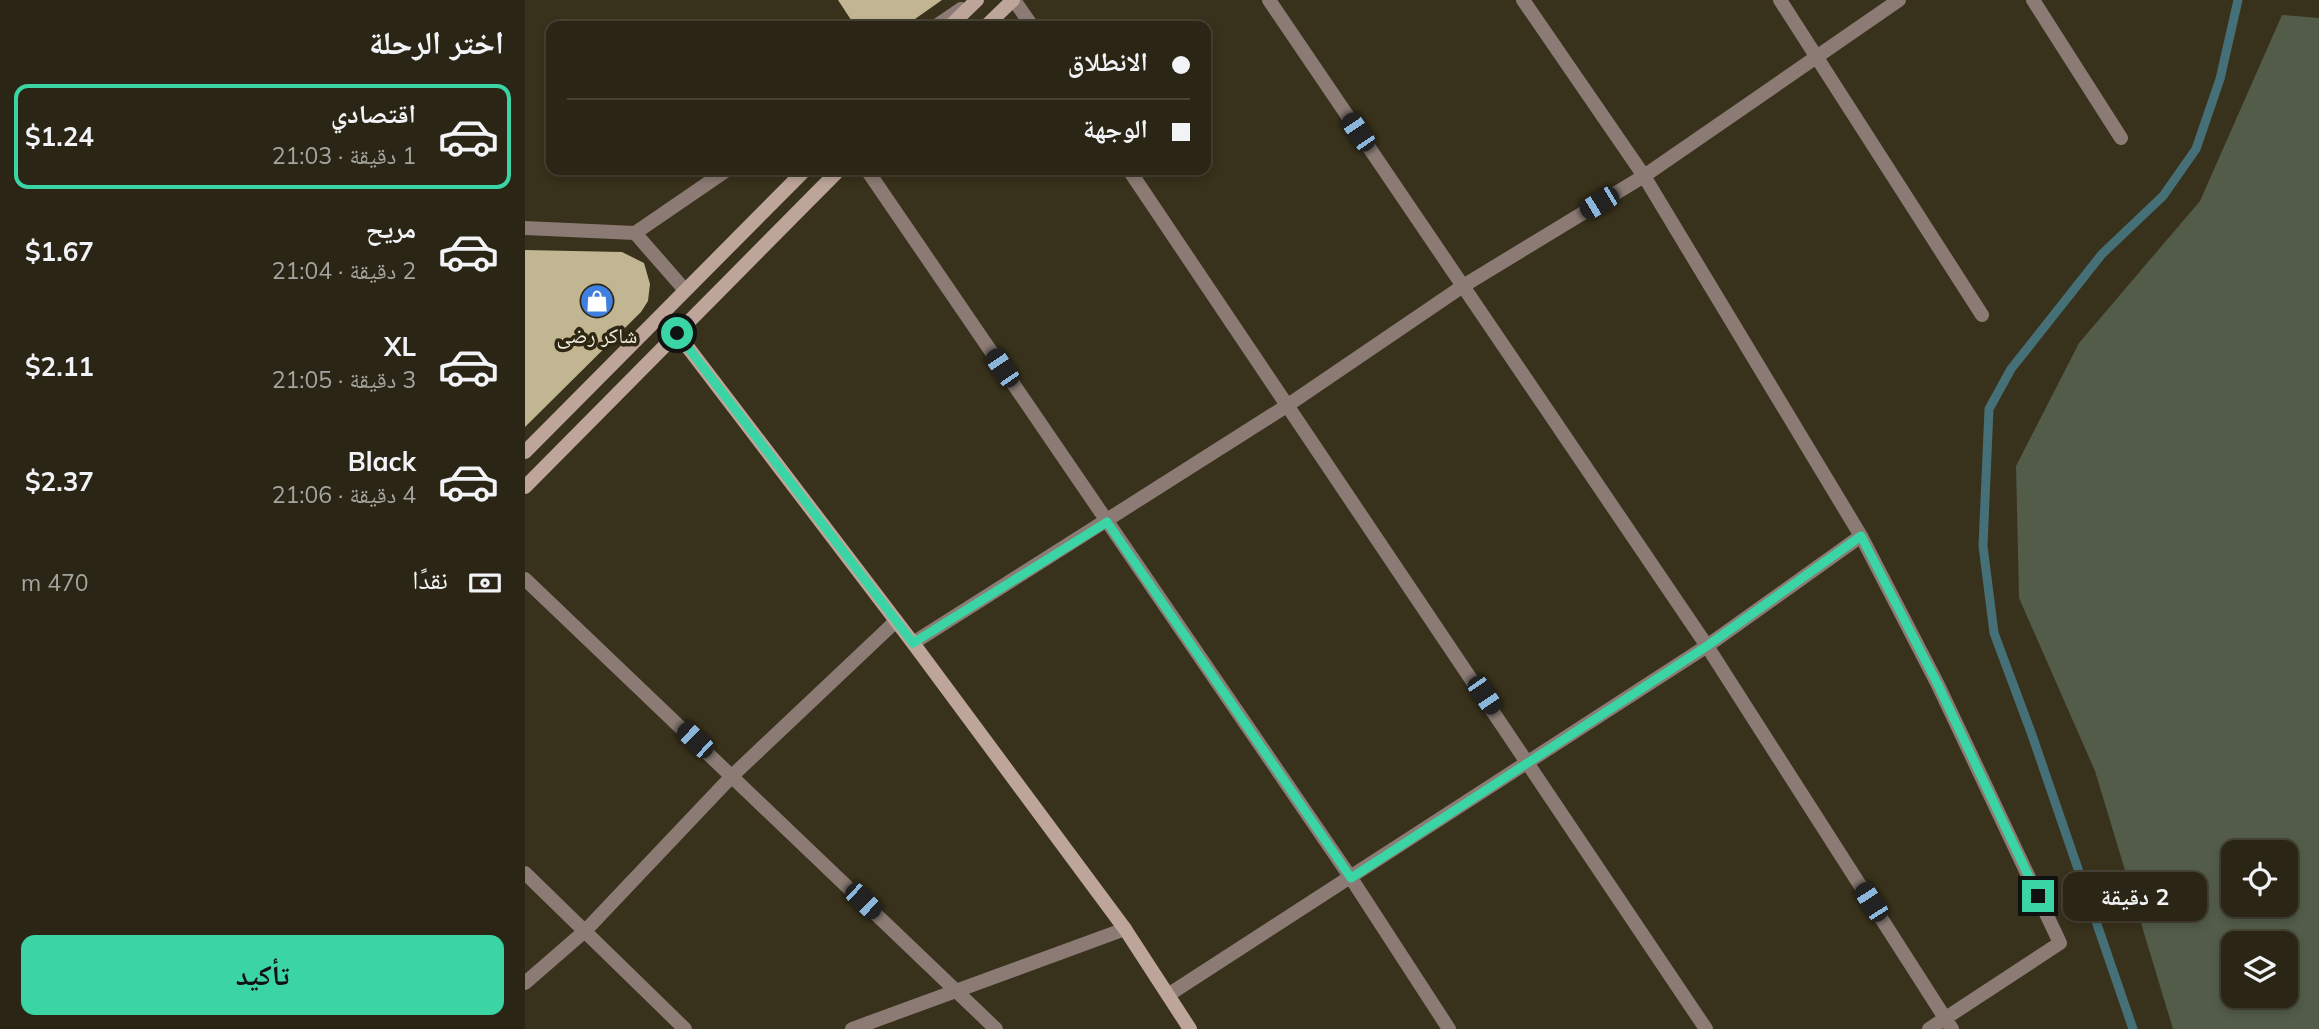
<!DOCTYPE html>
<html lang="ar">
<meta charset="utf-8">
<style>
:root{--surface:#2a2514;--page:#363122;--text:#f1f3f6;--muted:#a5a5a0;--line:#464234;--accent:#3bd4a4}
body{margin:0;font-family:Mulish,"Noto Naskh Arabic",sans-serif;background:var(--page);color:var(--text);direction:rtl;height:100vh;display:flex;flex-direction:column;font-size:26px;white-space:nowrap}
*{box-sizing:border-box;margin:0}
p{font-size:23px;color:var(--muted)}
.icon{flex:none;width:38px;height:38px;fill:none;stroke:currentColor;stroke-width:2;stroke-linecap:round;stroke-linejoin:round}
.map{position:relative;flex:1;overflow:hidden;direction:ltr}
.panel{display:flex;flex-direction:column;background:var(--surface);width:525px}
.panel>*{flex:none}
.hud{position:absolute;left:21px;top:21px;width:665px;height:154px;border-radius:14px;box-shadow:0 4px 10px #0003,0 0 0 2px var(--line);direction:rtl;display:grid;align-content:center;height:154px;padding:0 21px;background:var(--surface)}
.tools{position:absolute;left:1696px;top:840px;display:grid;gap:14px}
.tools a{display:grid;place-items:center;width:77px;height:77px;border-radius:14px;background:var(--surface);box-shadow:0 4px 10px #0003,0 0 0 2px var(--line);font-size:35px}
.end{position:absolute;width:32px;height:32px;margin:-16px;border:9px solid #3bd4a4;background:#111;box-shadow:0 0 0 4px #111}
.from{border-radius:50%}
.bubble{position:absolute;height:49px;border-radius:14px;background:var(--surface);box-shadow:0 4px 10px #0003,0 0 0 2px var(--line);font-size:23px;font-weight:700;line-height:49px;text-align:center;direction:rtl}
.car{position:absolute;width:21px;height:42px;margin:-21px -10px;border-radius:9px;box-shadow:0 0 5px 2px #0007;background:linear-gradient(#222 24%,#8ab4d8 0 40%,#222 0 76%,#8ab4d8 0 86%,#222 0)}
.hud b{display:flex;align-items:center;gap:24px;height:66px;font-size:26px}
.hud b+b{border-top:2px solid var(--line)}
.hud i{width:18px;height:18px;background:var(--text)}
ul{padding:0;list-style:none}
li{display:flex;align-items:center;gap:21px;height:105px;margin:0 14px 10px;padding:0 7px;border:4px solid transparent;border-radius:14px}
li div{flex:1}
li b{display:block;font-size:26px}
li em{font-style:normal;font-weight:700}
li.on{border-color:var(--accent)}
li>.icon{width:63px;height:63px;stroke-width:1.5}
h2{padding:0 21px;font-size:32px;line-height:84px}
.pay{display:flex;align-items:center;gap:18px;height:77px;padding:0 21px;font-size:26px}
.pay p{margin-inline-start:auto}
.cta{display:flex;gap:14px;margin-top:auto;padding:14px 21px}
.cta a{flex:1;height:80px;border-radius:14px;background:var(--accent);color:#111;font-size:28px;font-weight:700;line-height:80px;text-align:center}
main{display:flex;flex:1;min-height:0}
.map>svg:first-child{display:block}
.green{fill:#525c48;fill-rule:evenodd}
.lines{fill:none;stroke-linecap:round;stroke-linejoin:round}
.stream{stroke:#457077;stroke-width:9}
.building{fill:#c1b592}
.street{stroke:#8b7b74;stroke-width:14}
.secondary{stroke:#bda599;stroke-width:14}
.route{stroke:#3bd4a4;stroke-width:9}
.labels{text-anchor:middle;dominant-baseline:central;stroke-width:7;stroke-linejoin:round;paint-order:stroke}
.poi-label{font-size:21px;fill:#f1ede0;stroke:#2e2711}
</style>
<main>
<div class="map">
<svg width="1794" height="1029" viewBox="0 0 1794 1029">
<rect width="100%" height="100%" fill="#38311b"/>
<path class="green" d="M1757,15L1794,18V1029H1648L1570,771L1494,598L1491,466L1554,343L1675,201ZM1708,852H1760V905H1708ZM1708,943H1760V996H1708Z"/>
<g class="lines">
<path class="stream" d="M1608,1029L1507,735L1469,633L1458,546L1464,409L1486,369L1577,254L1638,196L1671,149L1695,79L1713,0"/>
</g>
<path class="building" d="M313,0H417L380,26H330Z
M0,250L97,252L119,263L125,284L123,301L116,312L0,427Z"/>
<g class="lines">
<path class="street" d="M489,0L507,26
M744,0L1182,646L1427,1029
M998,0L1119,176L1336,536L1413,685L1535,943L1404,1029
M1255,0L1457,315
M1508,0L1596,138
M411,26L436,9
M342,170L826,878L924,1029
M604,170L1181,1029
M0,228L110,233L202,170
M110,233L159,289
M0,579L471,1029
M388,643L763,405L938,286L1119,176L1374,0
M0,873L160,1029
M0,983L61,930L207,776L371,621
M643,995L1182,646L1336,536
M327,1029L600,929"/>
<path class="secondary" d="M425,26L452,0
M461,26L488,0
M152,333L388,643L600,929L665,1029
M0,452L280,170
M0,487L314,170"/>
</g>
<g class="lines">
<path class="route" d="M152,333L388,643L582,522L826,878L1182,646L1336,536L1413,685L1513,896"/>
</g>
<defs>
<g id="shop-disc" transform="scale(1.75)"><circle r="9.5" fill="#3f7fe0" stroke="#2e2711"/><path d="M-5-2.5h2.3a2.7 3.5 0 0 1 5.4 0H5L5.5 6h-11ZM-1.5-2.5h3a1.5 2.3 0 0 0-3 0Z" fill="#fff"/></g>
</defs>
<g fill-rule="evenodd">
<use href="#shop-disc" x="72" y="301"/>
</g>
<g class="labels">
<g class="poi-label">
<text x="72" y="335">شاكر رضى</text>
</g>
</g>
</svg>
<div class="tools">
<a><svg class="icon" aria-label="locate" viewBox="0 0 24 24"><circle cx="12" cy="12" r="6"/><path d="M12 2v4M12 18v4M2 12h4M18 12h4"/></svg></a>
<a><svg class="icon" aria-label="layers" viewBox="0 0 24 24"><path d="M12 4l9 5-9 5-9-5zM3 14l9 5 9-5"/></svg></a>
</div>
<i class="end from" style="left:152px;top:333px"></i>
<i class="end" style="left:1513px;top:896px"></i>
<div class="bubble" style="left:1538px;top:872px;width:144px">2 دقيقة</div>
<i class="car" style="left:833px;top:132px;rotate:326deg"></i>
<i class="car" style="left:1074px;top:203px;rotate:239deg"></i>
<i class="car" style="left:477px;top:368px;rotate:326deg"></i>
<i class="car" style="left:959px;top:695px;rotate:146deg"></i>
<i class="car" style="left:170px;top:740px;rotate:314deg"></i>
<i class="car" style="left:338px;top:901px;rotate:134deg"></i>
<i class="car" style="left:1346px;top:902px;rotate:327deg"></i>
<div class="hud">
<b><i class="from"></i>الانطلاق</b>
<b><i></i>الوجهة</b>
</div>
</div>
<section class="panel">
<h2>اختر الرحلة</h2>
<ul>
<li class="on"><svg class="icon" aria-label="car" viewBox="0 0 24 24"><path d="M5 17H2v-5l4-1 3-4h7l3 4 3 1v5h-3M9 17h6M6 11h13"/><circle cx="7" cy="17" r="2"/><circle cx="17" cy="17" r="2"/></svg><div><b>اقتصادي</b><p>1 دقيقة · 21:03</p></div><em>$1.24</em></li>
<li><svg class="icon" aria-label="car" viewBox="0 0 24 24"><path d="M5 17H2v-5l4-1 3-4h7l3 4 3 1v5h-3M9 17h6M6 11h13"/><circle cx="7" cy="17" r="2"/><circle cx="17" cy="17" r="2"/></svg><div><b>مريح</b><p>2 دقيقة · 21:04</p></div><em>$1.67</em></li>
<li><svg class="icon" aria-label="car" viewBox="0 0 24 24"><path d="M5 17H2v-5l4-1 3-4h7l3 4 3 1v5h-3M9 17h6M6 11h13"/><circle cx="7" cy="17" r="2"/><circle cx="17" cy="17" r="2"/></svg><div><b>XL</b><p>3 دقيقة · 21:05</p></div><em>$2.11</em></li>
<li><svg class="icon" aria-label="car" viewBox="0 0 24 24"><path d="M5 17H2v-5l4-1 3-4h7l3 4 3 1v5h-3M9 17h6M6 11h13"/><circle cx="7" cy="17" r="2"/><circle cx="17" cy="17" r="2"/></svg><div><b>Black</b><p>4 دقيقة · 21:06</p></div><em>$2.37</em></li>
</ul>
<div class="pay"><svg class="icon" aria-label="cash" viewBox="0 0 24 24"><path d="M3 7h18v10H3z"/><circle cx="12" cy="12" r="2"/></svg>نقدًا<p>470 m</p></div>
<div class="cta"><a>تأكيد</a></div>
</section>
</main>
